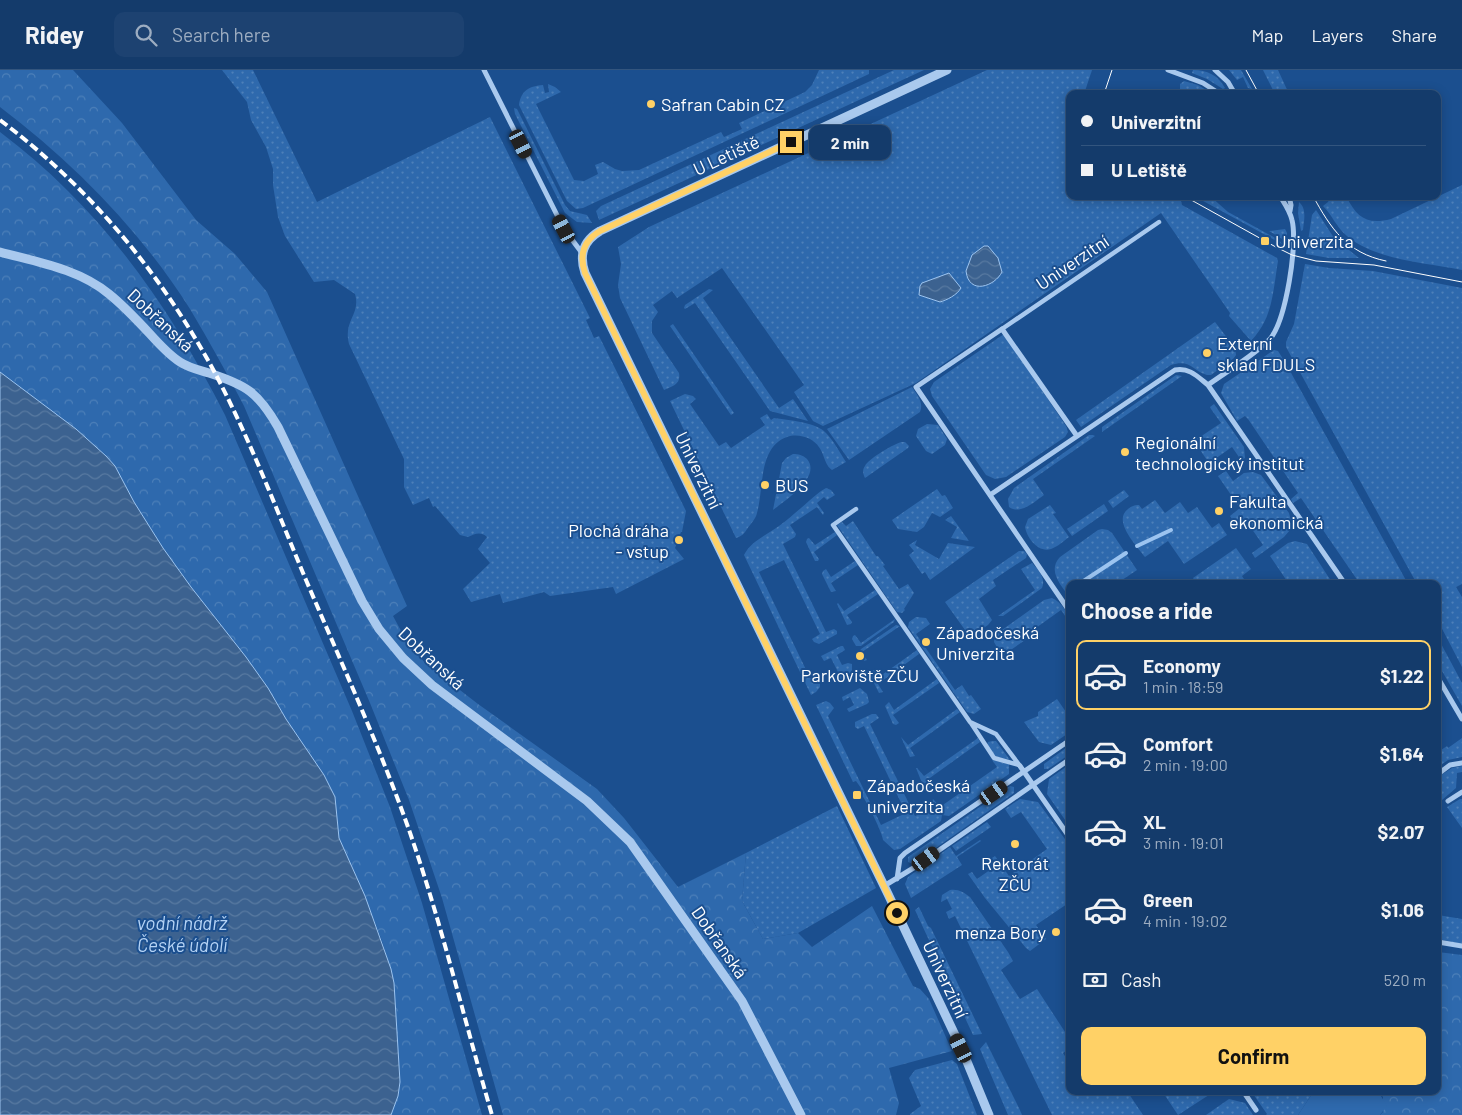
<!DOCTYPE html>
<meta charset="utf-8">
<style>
:root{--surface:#143b6b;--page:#1d4271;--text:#f1f3f6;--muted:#9dadc1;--line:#33557e;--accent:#ffd166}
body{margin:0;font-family:Barlow,sans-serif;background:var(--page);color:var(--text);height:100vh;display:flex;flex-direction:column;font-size:19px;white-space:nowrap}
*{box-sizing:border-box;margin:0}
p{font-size:16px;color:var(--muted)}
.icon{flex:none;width:28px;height:28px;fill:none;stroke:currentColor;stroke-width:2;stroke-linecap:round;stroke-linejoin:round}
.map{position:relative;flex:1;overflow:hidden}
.drawer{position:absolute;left:1066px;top:510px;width:375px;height:515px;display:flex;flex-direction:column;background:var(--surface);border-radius:10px;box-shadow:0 2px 12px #0003,0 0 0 1px var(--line)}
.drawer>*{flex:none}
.banner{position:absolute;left:1066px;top:20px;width:375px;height:110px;border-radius:10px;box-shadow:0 2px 12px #0003,0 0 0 1px var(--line);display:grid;align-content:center;height:110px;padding:0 15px;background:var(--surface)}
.end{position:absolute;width:22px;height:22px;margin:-11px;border:6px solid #ffd166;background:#111;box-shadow:0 0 0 2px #111}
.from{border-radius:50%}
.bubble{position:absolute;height:35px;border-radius:10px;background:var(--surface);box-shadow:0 2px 12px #0003,0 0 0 1px var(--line);font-size:16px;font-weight:700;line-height:35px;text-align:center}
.car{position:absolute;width:15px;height:30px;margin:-15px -8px;border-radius:6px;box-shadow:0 0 4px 1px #0007;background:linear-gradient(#222 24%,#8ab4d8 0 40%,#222 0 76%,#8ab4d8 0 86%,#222 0)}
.banner b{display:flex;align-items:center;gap:18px;height:48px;font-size:19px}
.banner b+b{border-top:1px solid var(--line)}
.banner i{width:12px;height:12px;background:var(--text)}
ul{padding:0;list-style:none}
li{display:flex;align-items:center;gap:15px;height:70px;margin:0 10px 8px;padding:0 5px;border:2px solid transparent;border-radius:10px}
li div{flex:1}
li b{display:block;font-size:19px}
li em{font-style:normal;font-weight:700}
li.on{border-color:var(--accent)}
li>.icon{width:45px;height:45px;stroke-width:1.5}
h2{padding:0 15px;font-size:22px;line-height:60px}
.pay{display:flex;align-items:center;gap:12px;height:55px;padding:0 15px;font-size:19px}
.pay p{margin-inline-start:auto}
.action{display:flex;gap:10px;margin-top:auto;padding:10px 15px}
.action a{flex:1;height:58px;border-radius:10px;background:var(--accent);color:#111;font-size:20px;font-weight:700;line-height:58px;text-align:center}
header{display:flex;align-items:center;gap:30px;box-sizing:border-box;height:70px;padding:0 25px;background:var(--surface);border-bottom:1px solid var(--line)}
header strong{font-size:24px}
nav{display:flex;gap:28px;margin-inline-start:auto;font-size:18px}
.search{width:350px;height:45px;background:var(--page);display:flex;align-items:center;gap:12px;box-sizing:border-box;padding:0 18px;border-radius:10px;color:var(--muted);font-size:19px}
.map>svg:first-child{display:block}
.green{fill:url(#green-dots)}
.forest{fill:url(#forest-crowns)}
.pitch{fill:#2e69ad}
.water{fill:url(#water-waves);stroke:#9cc4f0}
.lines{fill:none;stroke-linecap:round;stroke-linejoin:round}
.stream{stroke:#9cc4f0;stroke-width:4}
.pedestrian{stroke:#a9c9ee;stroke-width:4.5}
.minor{stroke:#a9c9ee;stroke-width:5}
.tertiary{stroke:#a9c9ee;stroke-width:9}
.tram{stroke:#fff;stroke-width:1}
.rail{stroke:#fff;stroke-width:4;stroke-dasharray:9 4;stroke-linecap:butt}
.route{stroke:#ffd166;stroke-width:6}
.poi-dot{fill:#ffd166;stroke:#1b4f8f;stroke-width:2}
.labels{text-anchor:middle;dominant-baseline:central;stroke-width:4;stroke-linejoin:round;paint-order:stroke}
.poi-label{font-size:18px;fill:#fff;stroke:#1b4f8f;text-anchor:start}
.street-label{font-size:18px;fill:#fff;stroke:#1b4f8f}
.water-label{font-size:19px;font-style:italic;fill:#b5d3f5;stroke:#1b4f8f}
</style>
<header>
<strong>Ridey</strong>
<div class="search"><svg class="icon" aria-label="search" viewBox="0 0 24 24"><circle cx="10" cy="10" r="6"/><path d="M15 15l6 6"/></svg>Search here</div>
<nav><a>Map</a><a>Layers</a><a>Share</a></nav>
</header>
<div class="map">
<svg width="1462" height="1045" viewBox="0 0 1462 1045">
<defs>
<pattern id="green-dots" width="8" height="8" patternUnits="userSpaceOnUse" patternTransform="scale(1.25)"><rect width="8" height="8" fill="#2e69ad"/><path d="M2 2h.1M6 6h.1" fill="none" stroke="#4d80b9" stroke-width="1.8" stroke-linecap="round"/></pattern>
<pattern id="forest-crowns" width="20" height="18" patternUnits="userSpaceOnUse" patternTransform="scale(1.25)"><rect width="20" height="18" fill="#2e69ad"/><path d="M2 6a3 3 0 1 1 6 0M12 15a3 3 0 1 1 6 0" fill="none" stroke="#4d80b9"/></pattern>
<pattern id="water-waves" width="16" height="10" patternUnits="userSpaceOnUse" patternTransform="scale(1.25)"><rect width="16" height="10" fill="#3c6290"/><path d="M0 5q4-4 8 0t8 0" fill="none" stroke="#597aa1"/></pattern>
</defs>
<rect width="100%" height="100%" fill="#1b4f8f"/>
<path class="green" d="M222,0H253L317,132L490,47L590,248L586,250L594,268L599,266L686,441L682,462H681L675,478L684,489L616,524L613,517L550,526L544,522L503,533L500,524L471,532L463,519L490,493L478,479L487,467C480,461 475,464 468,467L460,465L435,436L433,437L429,428L413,435L404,417V389L349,274C343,250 361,245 355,224L334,210L314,212L285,166L278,147L273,115V99L266,77L251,50L247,32Z
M819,0H869V4L583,138L576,139L567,131L519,35C521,20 530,16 543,15L545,23L549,22L548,14L555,17L561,22L536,34L574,110L584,111L598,104L595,95L603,92L615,99L622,101L639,100L721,62L724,67L742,59L739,53L805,22L812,15Z
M894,0H924L599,150L596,141L601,136Z
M987,0H1092L1084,24H1070V126H1173L1181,131L1182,135L1277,188L1278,191C1273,221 1273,248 1251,271L1229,246L1230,243L1161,143L916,313L823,356L813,351L794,322L804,315L722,198L677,228L672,221L653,235L658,242L652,251V263L679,303C681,314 673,316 664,320L620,228L618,215L621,194L618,177L649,157Z
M1193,0C1207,0 1218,5 1225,18L1223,19L1207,9L1192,3Z
M1229,0H1241L1252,19L1248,18L1243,7L1237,10Z
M1263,0H1278L1289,24H1275Z
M1184,11L1198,15L1213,24H1180V14Z
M514,38L517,39L565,135L570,141L587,145L592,153L577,152L565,143L515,44Z
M1462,115V200C1427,193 1375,190 1347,166C1337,158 1332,145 1323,136L1328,132L1331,126H1346C1357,148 1367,155 1391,149Z
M1194,126H1210L1228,142L1279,170L1282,174Z
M1299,132C1307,139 1304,150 1303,160L1301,161L1298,143Z
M1316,140L1334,168L1359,188H1329L1306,184L1312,145Z
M1285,159L1287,163V172L1269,161Z
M1305,194L1329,198L1373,201L1462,218V514L1456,517L1462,527V597L1438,551V514H1417L1286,277V272L1294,254Z
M709,219L713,220L703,228L779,338L793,329L808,351L770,341L695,233L685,239L684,238L685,235Z
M1215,252L1235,278L1236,285L1234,288L1211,305H1207C1192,301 1191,289 1171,295L1081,357L1076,350Z
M673,254L734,343L731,345L670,256Z
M1004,264L1066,356L1068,362L1065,367L1006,407L995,409L986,405L932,326L930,319L934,312Z
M1274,280L1278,281L1285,292L1408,514H1356L1358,511L1301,428L1293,433L1291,429L1298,423L1248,349L1245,346L1237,351L1221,323L1224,314Z
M1176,305L1182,306L1102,362V357Z
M912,317C917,325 924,332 920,342L849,390L827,359Z
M685,324L693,326L696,329L690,334L719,376L726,372L731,378L765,355L760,348L767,344L771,350L774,348C788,350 816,352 826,363C834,371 840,383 846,392L832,400C822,393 826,378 810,369C803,366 795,364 787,367C758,377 764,419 757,443C756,448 751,454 747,459C744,464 742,466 736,468L670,331Z
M1214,334L1244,377L1245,388L1241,390L1232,377L1209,393L1194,371L1221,353L1211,339L1210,337Z
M927,354L938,355L947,369L945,375L932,384L926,381L916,366L918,359Z
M1089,365H1093L1095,366L1033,409L1044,425C1034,432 1021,445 1009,437L1008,429L1014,418Z
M902,372H905L909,376L908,378L865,408C863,404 862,400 865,396C868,389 895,373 902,372Z
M793,384C798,384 803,385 807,389C822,407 785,430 773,440L782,393L786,388Z
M1226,401L1233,411L1244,403L1253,402L1261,405L1289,443L1291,451L1290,460L1284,467L1255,488L1252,483L1263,475L1247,452L1238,458L1230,446L1240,438L1218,406Z
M826,418L831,420L835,425L827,430L824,427L817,433L824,443L823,445L817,437L790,455L796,464L795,467L783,474L826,562L834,559L837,561V564L819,574L814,572L812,569L820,564L784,490L759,502L810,608H816L820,610V617L816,622L811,625L744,485C751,471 767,465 779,456C794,445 807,432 821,421Z
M937,419L942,426L945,425L953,438L940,447L932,443L924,457L917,462L898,459L892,450Z
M1124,420L1129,426L1113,438L1108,431Z
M1155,430L1165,443L1180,432L1188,443L1197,437L1212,458L1219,453L1227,465L1184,494L1168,471L1145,487C1137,476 1112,451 1128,439C1132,436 1134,435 1139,435L1142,439Z
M1104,434L1108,441L1072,466L1067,459Z
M1050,435L1056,443L1053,444L1069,467C1064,471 1057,477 1051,479C1038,483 1027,468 1025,457L1028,449Z
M951,446L969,471L951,468L957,457L945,450Z
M853,451L876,486H878L885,495L883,496L899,519L908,514L914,523L904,539L905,540L902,543L897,542L837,455L842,452L846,456Z
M1102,459L1108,460L1112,463L1137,500L1119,512V514H1070V528C1061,515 1047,501 1060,487L1098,460Z
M835,462L837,465L814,482L819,489L818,491H815L806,472L807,469L809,468L815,475Z
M917,470L915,475L939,489L948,473L975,477L930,510L925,502L922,504L909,485L914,481L909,475Z
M1295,471L1307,474L1333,514H1289L1270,486L1288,473Z
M1236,478L1251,499L1242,506L1247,514H1197L1193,508Z
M1019,481H1024L1027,484L1026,488L993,510L996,516L979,529L992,550L988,555L970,567L945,532Z
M855,491L858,495L831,513L836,521L831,522L822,504L823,501L826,499L831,507Z
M1032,493C1039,500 1046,509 1042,518L1003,546H998L1035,520L1021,499Z
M875,520L878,524L847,545L852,552L851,554L847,555L837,534L838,533L844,541Z
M1052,528C1061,532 1070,544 1070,553L1061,540L1026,565L1028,568L1002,586L994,572L995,565L1044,530Z
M916,547L926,548L930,554L916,564L955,620L962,615L969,626L971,625L981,639L974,644L967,642L908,557L909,552Z
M895,549L894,552L861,576H856L852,569L853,566L855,565L861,573Z
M896,555L900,556L862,582L867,590L864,591L859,583L861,579Z
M1438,568L1462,613V636L1438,594Z
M841,576H843L845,580L837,585L842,595L848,593L852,594V600C849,608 842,610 835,610L831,608L839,604L831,588L824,591L821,586Z
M917,580L919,584L878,614L883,622L879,623L870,605L871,602L874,600L879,607Z
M937,609L939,613L893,645L899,653L896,655L893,654L885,636L889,632L894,640Z
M860,618L867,624L869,632L867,634L849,642L847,639L854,635L850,627L843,631L842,627Z
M1057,629L1066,642L1070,639V662L1051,675L1039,672L1024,652L1038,646V642Z
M826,631L830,633L834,638L828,646L881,755L906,743L864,656L858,659L855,657V652L872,644H876L879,648L870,654L915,746L923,743L925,745L935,740L932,732L933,729L940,737L997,697L992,690L1009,694V704L949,746L942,745L941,751L900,779L894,780L883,770C883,764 865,727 860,723L861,718L856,711L853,712L816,635Z
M957,639L960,642L910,678L915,686L910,687L901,667L908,675Z
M978,668L980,672L927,710L932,716L927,720L924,718L916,698H917L924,706Z
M1462,668V687L1448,690L1438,697V682L1447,676L1448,678Z
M992,671H996L1010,690L995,686L987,675L988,672Z
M1070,675V684L1048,699H1044V694Z
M1070,694V757L1047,724L1049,709Z
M1462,696V702L1457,703L1456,718L1442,730L1438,724V707L1452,698Z
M1010,716L1014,717V723L913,794L908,792V787Z
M1020,729L1038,732L1070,776V832L1036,855L1046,869L1030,881L1026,878L985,828L968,804L972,802L977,809L997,795L992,788L995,786L1009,806L1047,779L1021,742L1011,748L1005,739Z
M1460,729H1462V758L1447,737Z
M837,736L876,818L798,863L763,869L742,831L746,783Z
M987,752L991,757L956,781L952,776Z
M980,770L981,771L957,787L962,795L911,828L905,814L908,807L950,777L956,786Z
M950,820C959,819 963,822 970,827L1008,882L1013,891L1001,900L1020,929L1037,919L1065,962L1070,960V978L1063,983L1070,994V1021H1089L1090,1023L1093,1021H1127L1143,1045H1052L955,846L949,849L946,842L952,839L947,829L941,832L942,825Z
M919,837L928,856L931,858L982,964L973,965L915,840Z
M1438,845L1462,849V874L1438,869Z
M986,972L1019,1038L1022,1045H1008L980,979Z
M952,990L957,994L977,1045H910V1044L921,1036L909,1008L915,1000Z
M1162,1021H1215L1178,1045Z
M1251,1021H1314L1298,1045H1266L1267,1044Z
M1229,1029L1245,1033L1253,1045H1206Z"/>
<path class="forest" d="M0,0H73L122,53L196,150L235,184L267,222L407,536L393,546L406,570L425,593L478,634L597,719L624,748L678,817L746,783L742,831L763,869L798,863L812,877L872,836L913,916L920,919L929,929L952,981L889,998L899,1033L896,1045H503L442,828L409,730L370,633L244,336C227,303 209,271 190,239C140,160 74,93 0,37Z
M0,62C100,137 169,235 225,345L352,641L390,737L422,833L482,1045H391L398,1026L400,1012L394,913L383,874L365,826L339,768L335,727L324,705L286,649L268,618L246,587L191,517L163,478L134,432L115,396L106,386L76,359L0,302Z
M1438,882L1462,885V1045H1380L1383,1042V1027L1378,1021H1438Z"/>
<path class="pitch" d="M1314,1021H1378L1387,1036L1380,1045H1298Z"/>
<path class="water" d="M984,176H988L998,188L1002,202C995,216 969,226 966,201L972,185Z
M949,203L961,218C957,225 947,230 940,232L919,225L920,216L922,213Z
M0,302L76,359L106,386L115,396L134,432L163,478L191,517L246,587L268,618L286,649L324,705L335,727L339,768L365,826L391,899L394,913L400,1012L398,1026L391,1045H0Z"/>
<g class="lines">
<path class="stream" d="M1137,476L1171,460
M1079,514L1126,483"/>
<path class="pedestrian" d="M1002,259L1159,152
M856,439L833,455L970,652L996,664L1020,696
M971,653L994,688L1019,695"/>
<path class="minor" d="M484,0L564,159L582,183
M1168,0L1203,13L1220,24
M1215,0L1228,12L1235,24
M1289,126L1291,135L1290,141
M1208,315L1345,514
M990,425L1175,300C1189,297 1198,307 1208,315C1226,302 1256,284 1270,269C1286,250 1298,174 1292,150C1290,141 1285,134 1280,126
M1070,542L916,317L1002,259L1077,366
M1438,608L1462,649
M1020,696L1070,768
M1438,704L1450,695L1462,693
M1448,731L1462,722
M897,809L900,788L905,783L1070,670
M884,816L915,797L1070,689
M1438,872L1462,876
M1243,1021L1256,1040"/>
<path class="tertiary" d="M947,0L600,161C583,171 579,185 585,203L888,824L963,982L989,1045
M0,182C37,192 79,199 109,224C124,236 137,250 150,264C159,274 169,285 180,292C189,298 199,300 209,303C246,315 258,322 278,357L362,531L379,559L403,588L432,615L587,731L630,772L742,931L801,1045"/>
<path class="tram" d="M1246,0L1259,24
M1104,24L1112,0
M1184,126L1274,176L1292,185L1316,191L1374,195L1462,212
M1313,126C1331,159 1347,183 1386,191"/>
<path class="rail" d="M0,50C90,118 161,203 215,303C250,369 277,441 306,510C341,592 378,673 408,757C441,851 464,949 492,1045"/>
</g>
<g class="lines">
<path class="route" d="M791,72L600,161C583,171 579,185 585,203L897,843"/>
</g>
<g class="poi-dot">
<circle cx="651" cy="34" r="5"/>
<rect x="1260" y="166" width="10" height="10" rx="2.5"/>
<circle cx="1207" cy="283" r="5"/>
<circle cx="1125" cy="382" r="5"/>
<circle cx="765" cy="415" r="5"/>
<circle cx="1219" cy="441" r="5"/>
<circle cx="679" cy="470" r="5"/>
<circle cx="926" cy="572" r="5"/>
<circle cx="860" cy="586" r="5"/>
<rect x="852" y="720" width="10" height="10" rx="2.5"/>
<circle cx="1015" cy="774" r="5"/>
<circle cx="1056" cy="862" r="5"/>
</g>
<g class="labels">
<g class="poi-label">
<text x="661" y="34">Safran Cabin CZ</text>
<text x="1275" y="171">Univerzita</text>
<text x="1217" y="273">Externí<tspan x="1217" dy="21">sklad FDULS</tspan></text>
<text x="1135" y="372">Regionální<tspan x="1135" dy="21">technologický institut</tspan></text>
<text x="775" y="415">BUS</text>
<text x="1229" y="431">Fakulta<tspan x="1229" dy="21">ekonomická</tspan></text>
<text x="669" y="460" text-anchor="end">Plochá dráha<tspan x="669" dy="21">- vstup</tspan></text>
<text x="936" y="562">Západočeská<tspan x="936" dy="21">Univerzita</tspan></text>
<text x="860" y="605" text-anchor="middle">Parkoviště ZČU</text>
<text x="867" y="715">Západočeská<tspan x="867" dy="21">univerzita</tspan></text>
<text x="1015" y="793" text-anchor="middle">Rektorát<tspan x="1015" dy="21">ZČU</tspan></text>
<text x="1046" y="862" text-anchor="end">menza Bory</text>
</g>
<g class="street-label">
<text transform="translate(726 85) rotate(-25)">U Letiště</text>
<text transform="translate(1072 192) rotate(-34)">Univerzitní</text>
<text transform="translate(161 250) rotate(43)">Dobřanská</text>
<text transform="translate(699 400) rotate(64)">Univerzitní</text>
<text transform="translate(432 588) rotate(43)">Dobřanská</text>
<text transform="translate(720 872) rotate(55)">Dobřanská</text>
<text transform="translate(946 909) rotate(65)">Univerzitní</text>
</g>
<g class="water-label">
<text x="182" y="852">vodní nádrž<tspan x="182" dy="22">České údolí</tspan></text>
</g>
</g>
</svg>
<i class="end from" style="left:897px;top:843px"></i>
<i class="end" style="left:791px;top:72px"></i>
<div class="bubble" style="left:809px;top:55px;width:82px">2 min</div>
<i class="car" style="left:521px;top:74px;rotate:153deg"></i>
<i class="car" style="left:564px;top:159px;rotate:332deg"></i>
<i class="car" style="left:994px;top:723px;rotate:55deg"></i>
<i class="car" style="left:926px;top:789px;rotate:54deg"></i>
<i class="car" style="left:961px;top:978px;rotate:334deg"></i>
<div class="banner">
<b><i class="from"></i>Univerzitní</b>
<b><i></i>U Letiště</b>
</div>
<section class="drawer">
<h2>Choose a ride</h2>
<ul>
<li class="on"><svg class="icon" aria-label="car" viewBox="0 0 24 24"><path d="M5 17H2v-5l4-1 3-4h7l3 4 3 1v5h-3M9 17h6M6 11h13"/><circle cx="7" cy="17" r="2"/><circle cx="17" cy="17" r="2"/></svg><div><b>Economy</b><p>1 min · 18:59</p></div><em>$1.22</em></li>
<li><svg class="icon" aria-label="car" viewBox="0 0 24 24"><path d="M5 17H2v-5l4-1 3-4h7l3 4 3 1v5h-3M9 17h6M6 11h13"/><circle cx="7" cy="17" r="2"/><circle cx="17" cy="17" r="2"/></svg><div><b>Comfort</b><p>2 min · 19:00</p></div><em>$1.64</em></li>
<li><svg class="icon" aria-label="car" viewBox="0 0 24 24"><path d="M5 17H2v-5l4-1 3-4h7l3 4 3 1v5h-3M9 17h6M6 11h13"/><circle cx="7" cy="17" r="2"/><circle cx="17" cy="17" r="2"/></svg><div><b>XL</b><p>3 min · 19:01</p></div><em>$2.07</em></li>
<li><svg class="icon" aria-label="car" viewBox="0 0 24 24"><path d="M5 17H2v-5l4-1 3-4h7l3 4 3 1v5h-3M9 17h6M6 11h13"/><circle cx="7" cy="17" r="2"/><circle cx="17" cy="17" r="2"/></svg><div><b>Green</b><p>4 min · 19:02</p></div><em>$1.06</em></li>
</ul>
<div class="pay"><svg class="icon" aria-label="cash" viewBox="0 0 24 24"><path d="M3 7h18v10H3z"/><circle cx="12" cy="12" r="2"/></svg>Cash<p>520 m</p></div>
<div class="action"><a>Confirm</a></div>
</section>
</div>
